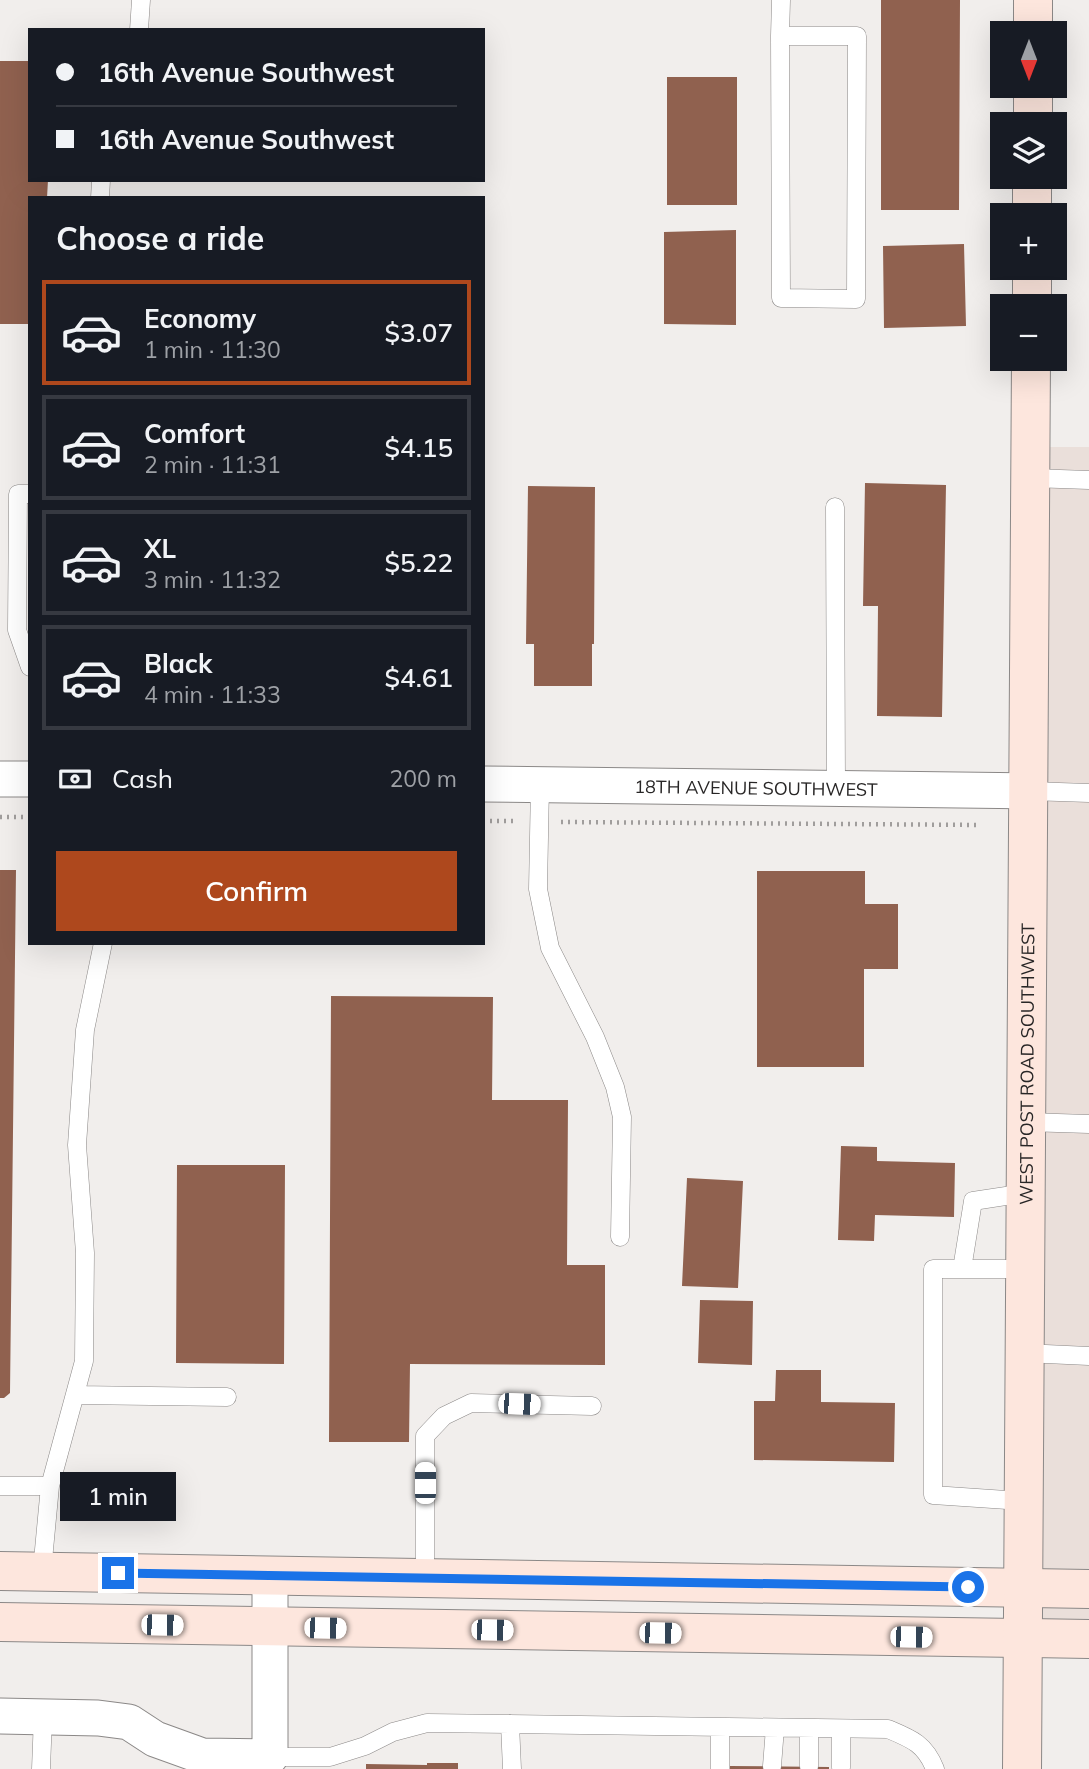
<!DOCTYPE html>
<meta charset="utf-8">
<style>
:root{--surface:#171b24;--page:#20242c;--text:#f1f3f6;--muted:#9ea1a6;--line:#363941;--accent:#ae481d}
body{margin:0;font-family:Mulish,sans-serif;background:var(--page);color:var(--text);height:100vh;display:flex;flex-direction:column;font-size:26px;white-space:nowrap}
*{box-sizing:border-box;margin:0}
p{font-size:23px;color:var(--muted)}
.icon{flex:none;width:38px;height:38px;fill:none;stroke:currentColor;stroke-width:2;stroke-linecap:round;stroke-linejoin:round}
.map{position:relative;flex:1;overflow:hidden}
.details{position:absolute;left:28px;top:196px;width:457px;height:749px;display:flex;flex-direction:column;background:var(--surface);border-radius:0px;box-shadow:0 7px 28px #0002}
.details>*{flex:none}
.hud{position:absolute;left:28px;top:28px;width:457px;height:154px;border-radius:0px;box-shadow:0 7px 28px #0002;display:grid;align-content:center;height:154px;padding:0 28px;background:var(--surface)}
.needle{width:46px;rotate:180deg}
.buttons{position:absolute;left:990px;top:21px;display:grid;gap:14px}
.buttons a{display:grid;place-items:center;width:77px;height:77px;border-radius:0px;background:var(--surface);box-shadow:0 7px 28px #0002;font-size:35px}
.end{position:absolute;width:32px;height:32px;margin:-16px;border:9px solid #1a73e8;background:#fff;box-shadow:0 0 0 4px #fff}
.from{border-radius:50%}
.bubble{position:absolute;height:49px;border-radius:0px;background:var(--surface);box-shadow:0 7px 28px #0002;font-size:23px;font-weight:600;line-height:49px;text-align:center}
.car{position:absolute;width:21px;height:42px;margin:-21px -10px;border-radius:9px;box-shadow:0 0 5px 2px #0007;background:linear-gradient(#fff 24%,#345 0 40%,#fff 0 76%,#345 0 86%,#fff 0)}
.hud b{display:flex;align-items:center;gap:24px;height:66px;font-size:26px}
.hud b+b{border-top:2px solid var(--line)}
.hud i{width:18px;height:18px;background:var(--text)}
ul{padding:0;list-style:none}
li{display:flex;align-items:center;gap:21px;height:105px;margin:0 14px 10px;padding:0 14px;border:4px solid var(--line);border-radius:0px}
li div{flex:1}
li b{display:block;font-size:26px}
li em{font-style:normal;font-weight:600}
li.current{border-color:var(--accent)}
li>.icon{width:63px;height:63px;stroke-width:1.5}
h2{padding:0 28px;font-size:32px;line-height:84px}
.pay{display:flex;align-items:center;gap:18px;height:77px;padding:0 28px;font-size:26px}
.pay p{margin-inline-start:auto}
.action{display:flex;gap:14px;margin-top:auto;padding:14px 28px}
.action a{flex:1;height:80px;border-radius:0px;background:var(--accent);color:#fff;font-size:28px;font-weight:600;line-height:80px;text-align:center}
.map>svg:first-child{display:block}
.built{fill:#eadfda}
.building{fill:#90614f}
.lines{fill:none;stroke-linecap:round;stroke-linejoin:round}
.lane-casing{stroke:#8b8887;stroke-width:19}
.street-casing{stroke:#8b8887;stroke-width:37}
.secondary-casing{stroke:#8b8887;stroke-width:40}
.path{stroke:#a09d9c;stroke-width:4.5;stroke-dasharray:2 5;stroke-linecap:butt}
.lane{stroke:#fff;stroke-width:18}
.street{stroke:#fff;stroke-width:35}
.secondary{stroke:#fde6dd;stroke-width:38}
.route{stroke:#1a73e8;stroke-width:9}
.labels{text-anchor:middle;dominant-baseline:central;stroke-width:7;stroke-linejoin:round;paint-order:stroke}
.street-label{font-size:18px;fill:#282626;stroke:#f1eeec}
</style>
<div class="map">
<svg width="1089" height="1769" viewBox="0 0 1089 1769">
<rect width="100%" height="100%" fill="#f1eeec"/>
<path class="built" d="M1031,447H1089V1639H1022Z"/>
<path class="building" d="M881,0H960L959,210H881Z
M0,61H30V180H48L47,198H30V324H0Z
M667,77H737V205H667Z
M736,230V325L664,324V232Z
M964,244L966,326L884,328L883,246Z
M865,483L946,485L942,717L877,716L878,606H863Z
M528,486L595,487L594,644H592V686H534V644H526Z
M0,870H16L10,1393L4,1398H0Z
M757,871H865V904H898V969H864V1067H757Z
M331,996L493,997L492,1100H568L567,1265H605V1365L410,1364L409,1442H329Z
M841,1146L877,1147V1161L955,1163L954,1217L875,1215L874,1241L838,1240Z
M177,1165H285L284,1364L176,1363Z
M687,1178L743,1181L738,1288L682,1286Z
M700,1300L753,1301L752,1365L698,1363Z
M776,1370H821V1402L895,1403L894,1462L754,1460V1401H775Z
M427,1763H458V1769H366V1764L427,1765Z
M730,1766L829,1767V1769H730Z"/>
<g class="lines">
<g class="lane-casing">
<path id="lane" d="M139,30L141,0
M780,36H857L856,299L781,298L780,36L781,0
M100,198L101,180
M1031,478L1089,480
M30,494H18L17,630L30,667
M835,507L836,789
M540,785L538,889L550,948L595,1037L615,1087L622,1117L620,1237
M1029,791L1089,793
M1026,1122L1089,1124
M962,1269L973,1201L1026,1193
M1024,1353L1089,1356
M75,1395L227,1397
M0,1486H50
M1023,1501L933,1495V1269H1025
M42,1571L50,1486L84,1361L85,1253L77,1145L85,1030L103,943
M425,1578V1436L444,1416L471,1403L592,1406
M510,1724L512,1769
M841,1729V1767
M270,1757H330L365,1746L393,1732L427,1723L888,1729C912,1739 925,1744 935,1769
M772,1766L775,1728
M809,1766V1728
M41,1769L43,1717
M720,1769V1727"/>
</g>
<g class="street-casing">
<g id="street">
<path d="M0,779H30"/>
<path id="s1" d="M483,784L1029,791"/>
<path d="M0,1716L98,1718L129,1722L155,1739L202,1756L270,1757V1575"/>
</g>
</g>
<g class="secondary-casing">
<g id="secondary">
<path d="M1033,33V0"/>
<path d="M1033,124V86"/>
<path d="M1032,215V177"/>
<path d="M1032,306V268"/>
<path d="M0,1571L1089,1589"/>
<path d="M0,1622L1089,1639"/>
<path id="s2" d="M1022,1769L1031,359"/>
</g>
</g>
<path class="path" d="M0,817H30
M483,821H517
M561,822L980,825"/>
<use href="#lane" class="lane"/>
<use href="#street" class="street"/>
<use href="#secondary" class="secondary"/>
</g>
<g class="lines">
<path class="route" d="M118,1573L968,1587"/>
</g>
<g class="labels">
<g class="street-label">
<text stroke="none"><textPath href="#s1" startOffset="273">18TH AVENUE SOUTHWEST</textPath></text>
<text stroke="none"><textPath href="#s2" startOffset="705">WEST POST ROAD SOUTHWEST</textPath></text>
</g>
</g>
</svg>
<div class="buttons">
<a><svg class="needle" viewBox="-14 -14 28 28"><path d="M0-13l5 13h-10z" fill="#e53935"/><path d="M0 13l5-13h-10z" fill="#9ea1a6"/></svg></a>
<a><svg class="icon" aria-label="layers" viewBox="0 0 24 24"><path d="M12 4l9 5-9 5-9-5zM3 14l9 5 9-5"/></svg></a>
<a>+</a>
<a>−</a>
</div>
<i class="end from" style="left:968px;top:1587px"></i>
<i class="end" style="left:118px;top:1573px"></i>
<div class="bubble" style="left:60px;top:1472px;width:116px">1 min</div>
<i class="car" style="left:519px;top:1404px;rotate:92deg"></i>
<i class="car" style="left:425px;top:1483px;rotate:0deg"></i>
<i class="car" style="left:162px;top:1625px;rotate:91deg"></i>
<i class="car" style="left:325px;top:1628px;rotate:91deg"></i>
<i class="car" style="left:492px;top:1630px;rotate:91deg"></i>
<i class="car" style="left:660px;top:1633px;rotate:91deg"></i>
<i class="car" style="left:911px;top:1637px;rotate:91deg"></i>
<div class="hud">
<b><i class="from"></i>16th Avenue Southwest</b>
<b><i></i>16th Avenue Southwest</b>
</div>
<section class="details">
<h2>Choose a ride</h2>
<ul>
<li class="current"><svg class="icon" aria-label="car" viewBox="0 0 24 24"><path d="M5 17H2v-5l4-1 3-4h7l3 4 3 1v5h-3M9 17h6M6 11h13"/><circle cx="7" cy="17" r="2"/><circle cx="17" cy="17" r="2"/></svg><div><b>Economy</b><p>1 min · 11:30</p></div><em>$3.07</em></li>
<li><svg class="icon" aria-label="car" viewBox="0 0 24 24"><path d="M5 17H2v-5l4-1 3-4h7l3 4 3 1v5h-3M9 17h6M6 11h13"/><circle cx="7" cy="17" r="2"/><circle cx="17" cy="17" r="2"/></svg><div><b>Comfort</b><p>2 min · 11:31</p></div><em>$4.15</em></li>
<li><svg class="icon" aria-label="car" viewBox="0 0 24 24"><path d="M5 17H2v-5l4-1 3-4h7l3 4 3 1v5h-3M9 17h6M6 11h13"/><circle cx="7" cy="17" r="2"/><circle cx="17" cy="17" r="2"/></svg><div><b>XL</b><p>3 min · 11:32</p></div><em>$5.22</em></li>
<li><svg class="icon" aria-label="car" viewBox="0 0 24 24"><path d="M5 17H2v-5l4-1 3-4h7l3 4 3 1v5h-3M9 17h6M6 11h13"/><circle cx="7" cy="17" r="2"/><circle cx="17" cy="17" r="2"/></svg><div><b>Black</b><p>4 min · 11:33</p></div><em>$4.61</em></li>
</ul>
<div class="pay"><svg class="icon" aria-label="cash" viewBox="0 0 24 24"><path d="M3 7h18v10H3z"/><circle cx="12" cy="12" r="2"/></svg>Cash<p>200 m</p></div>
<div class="action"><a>Confirm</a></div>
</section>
</div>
